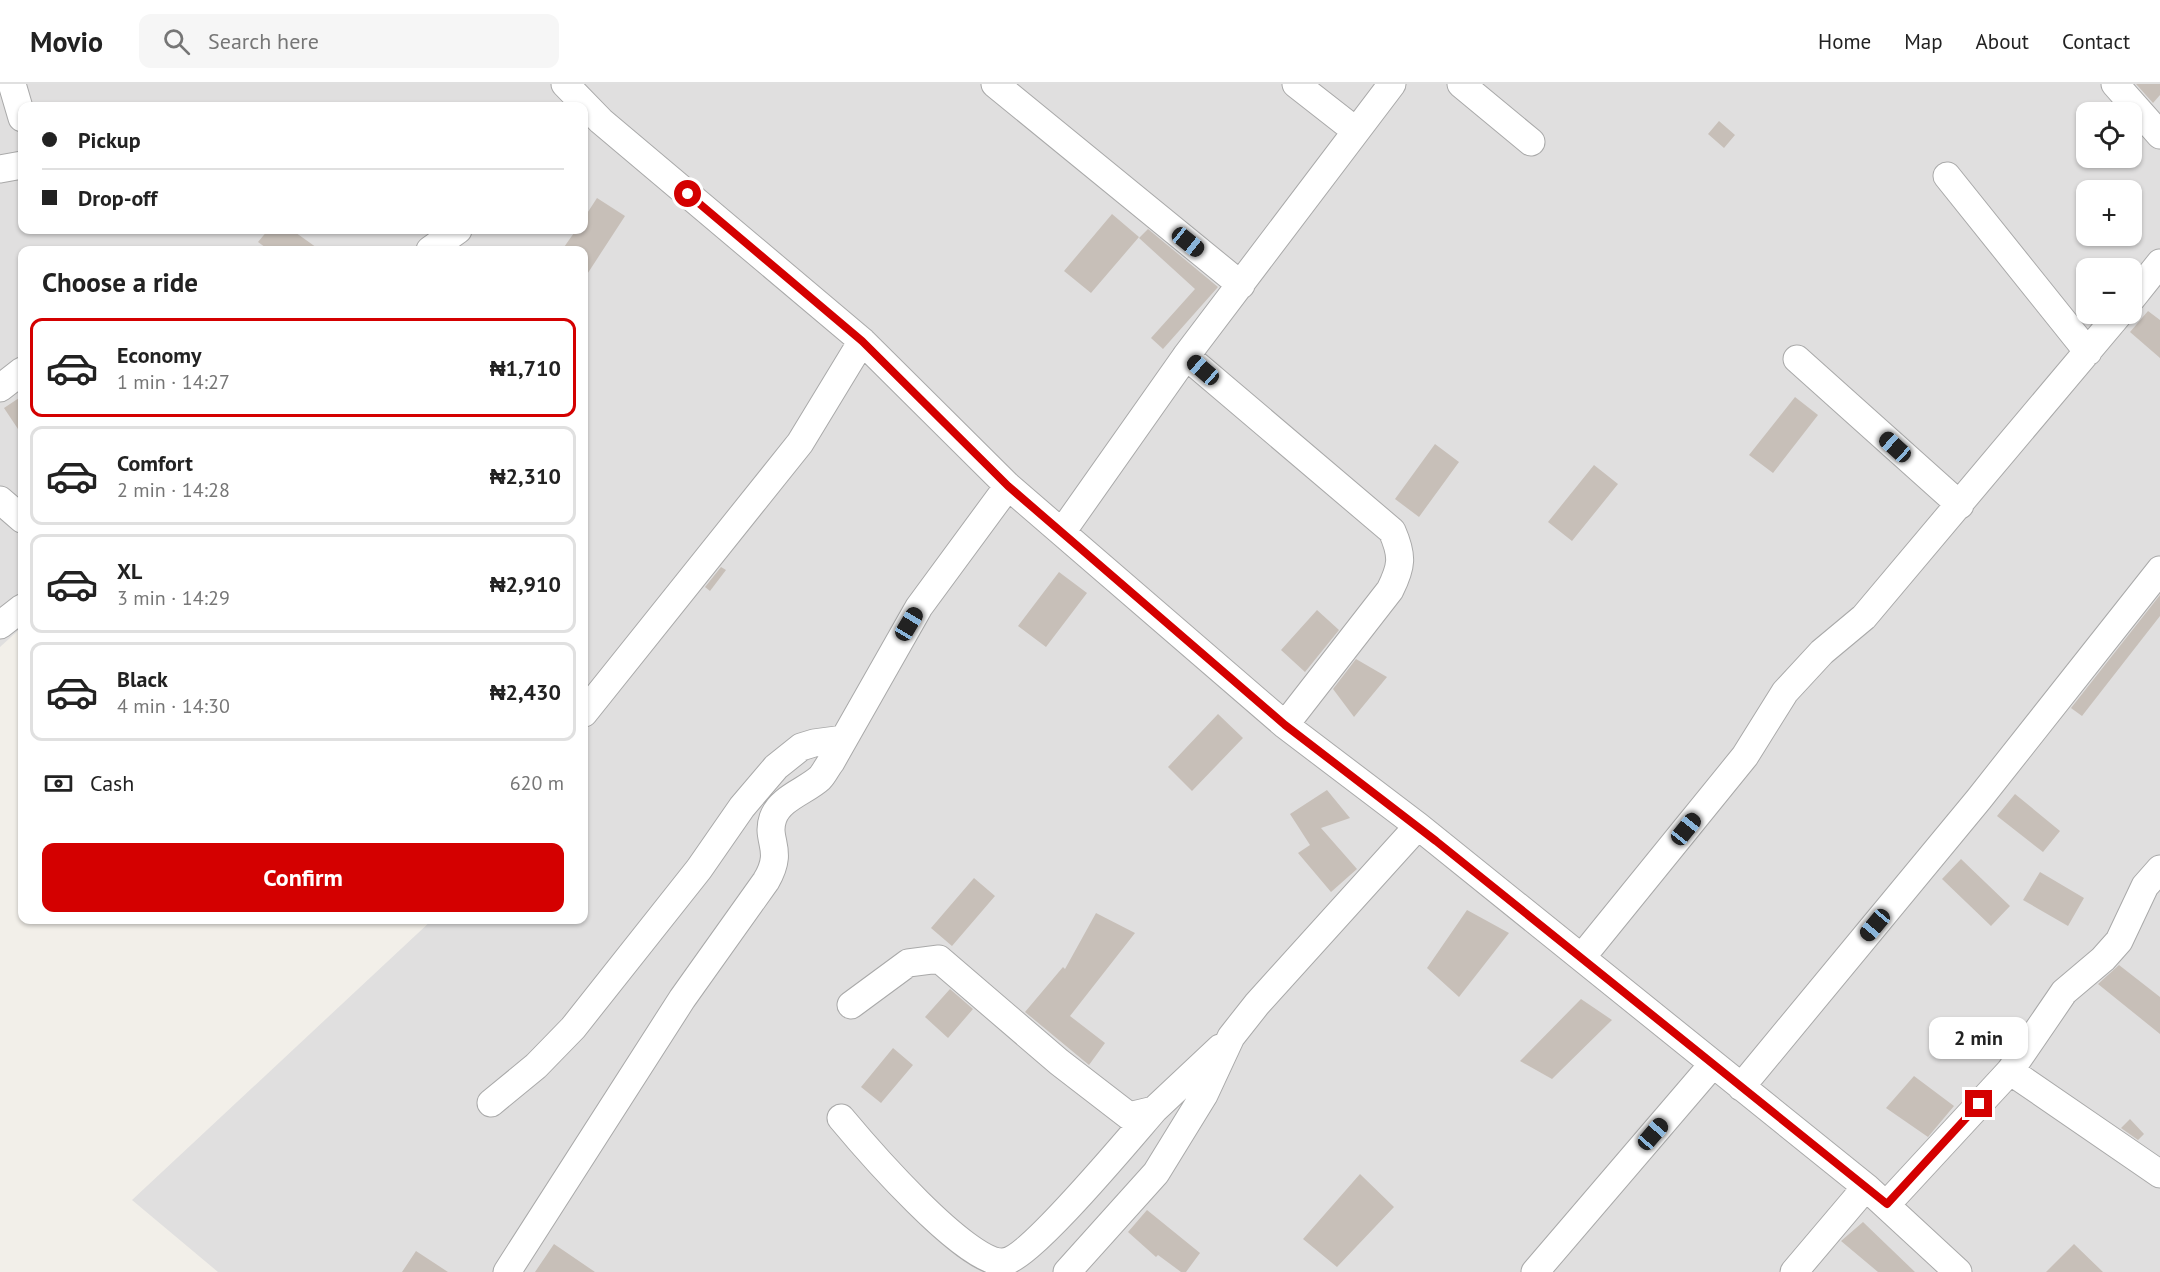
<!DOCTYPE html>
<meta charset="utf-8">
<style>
:root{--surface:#fff;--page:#f6f6f6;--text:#222;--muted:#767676;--line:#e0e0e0;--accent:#d40000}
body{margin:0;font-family:"PT Sans",sans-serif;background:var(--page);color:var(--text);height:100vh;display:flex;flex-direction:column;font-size:22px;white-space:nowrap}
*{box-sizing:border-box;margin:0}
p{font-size:20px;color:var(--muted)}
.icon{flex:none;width:33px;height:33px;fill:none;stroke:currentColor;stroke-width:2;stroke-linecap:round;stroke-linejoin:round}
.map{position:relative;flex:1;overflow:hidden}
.side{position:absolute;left:18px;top:162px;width:570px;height:678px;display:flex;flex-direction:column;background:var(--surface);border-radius:12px;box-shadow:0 2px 4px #0004}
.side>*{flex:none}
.hud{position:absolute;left:18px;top:18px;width:570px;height:132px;border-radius:12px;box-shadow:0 2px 4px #0004;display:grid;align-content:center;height:132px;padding:0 24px;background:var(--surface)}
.buttons{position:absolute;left:2076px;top:18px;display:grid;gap:12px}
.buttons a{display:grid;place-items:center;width:66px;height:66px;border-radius:12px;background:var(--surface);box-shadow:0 2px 4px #0004;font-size:30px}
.end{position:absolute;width:27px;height:27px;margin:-14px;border:8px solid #d40000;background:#fff;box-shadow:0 0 0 3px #fff}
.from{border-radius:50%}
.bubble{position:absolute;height:42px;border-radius:12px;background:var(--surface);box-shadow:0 2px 4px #0004;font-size:20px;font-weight:700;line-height:42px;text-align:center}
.car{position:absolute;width:18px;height:36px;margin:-18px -9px;border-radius:8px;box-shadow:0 0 4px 2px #0007;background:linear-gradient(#222 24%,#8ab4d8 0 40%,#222 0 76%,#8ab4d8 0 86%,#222 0)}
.hud b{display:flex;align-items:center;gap:21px;height:57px;font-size:22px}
.hud b+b{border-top:2px solid var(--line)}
.hud i{width:15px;height:15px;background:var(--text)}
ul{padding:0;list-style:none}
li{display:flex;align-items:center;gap:18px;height:99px;margin:0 12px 9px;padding:0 12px;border:3px solid var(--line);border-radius:12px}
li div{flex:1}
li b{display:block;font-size:22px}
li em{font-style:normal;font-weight:700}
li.selected{border-color:var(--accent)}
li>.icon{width:54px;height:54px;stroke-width:1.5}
h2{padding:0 24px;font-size:27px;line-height:72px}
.pay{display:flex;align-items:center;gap:15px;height:66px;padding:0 24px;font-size:22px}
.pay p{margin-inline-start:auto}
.button{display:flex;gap:12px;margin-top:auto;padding:12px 24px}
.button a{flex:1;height:69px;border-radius:12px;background:var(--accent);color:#fff;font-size:24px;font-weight:700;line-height:69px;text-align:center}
header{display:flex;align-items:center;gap:36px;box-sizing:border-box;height:84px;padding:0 30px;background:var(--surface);border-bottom:2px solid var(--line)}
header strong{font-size:28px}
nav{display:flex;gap:33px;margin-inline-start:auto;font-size:21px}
.search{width:420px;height:54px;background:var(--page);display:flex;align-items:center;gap:15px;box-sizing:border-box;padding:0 21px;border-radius:12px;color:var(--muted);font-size:22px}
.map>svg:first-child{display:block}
.residential{fill:#e0dfdf;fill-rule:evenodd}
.building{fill:#c7bfb8}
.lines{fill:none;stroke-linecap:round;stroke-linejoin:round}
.minor-casing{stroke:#a9a9a9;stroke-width:29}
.minor{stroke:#fff;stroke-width:27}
.route{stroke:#d40000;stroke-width:8}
</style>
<header>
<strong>Movio</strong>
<div class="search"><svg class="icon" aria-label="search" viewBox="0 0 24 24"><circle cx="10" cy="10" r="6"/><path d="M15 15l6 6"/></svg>Search here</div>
<nav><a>Home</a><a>Map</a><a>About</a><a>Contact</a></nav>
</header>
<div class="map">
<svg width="2160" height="1188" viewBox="0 0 2160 1188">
<rect width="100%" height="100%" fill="#f2efe9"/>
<path class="residential" d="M0,0H2160V1188H218L132,1116L432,836H584V166H22V543L0,563ZM22,22H584V146H22ZM2086,28H2132V74H2086ZM2086,106H2132V152H2086ZM2086,184H2132V230H2086Z"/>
<path class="building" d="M2136,0H2160V11L2153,19Z
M1719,37L1735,51L1724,64L1708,50Z
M597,114L625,132L584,195V166H562L576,146H584V134Z
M1112,130L1139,153L1091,209L1064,187Z
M1148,145L1218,203L1163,265L1151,254L1195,205L1139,154Z
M268,146H292L320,166H269L258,158Z
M2148,227L2160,236V274L2130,248Z
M22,312V351L4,324Z
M1795,313L1818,331L1773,389L1749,371Z
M1435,360L1459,378L1419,433L1395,415Z
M1594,381L1618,400L1572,457L1548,438Z
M721,483L726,486L710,507L705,503Z
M1059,488L1087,509L1046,563L1018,542Z
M2160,511V532L2082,632L2071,624Z
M1317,526L1339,546L1305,588L1281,566Z
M1356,575L1387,593L1354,633L1333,605Z
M1218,630L1243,654L1192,707L1168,683Z
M1327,706L1350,734L1321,744L1357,785L1331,808L1298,769L1310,761L1290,730Z
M2015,710L2060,747L2043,768L1997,732Z
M1961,775L2010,822L1991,842L1942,795Z
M2040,788L2084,814L2068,842L2023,816Z
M974,794L995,812L952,862L931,844Z
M1467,826L1509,849L1459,913L1427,884Z
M1096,829L1135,849L1070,932L1105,959L1089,981L1025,928L1063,883L1065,885Z
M2119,881L2160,913V950L2098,900Z
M950,905L973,925L948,954L925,933Z
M1581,915L1612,936L1552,995L1520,977Z
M893,964L913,981L881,1019L861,1003Z
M1914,992L1954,1022L1928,1053L1886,1024Z
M2130,1035L2144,1050L2138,1056L2121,1044Z
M1360,1090L1394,1123L1337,1183L1303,1155Z
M1147,1126L1200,1169L1186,1188H1181L1158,1171L1156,1173L1128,1148Z
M1863,1138L1915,1188H1878L1841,1157Z
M554,1160L595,1188H535Z
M2074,1160L2103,1188H2046Z
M416,1167L448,1188H402Z"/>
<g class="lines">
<g class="minor-casing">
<path id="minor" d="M12,0L22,34
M565,0L601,37L862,257L1008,402L1285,641L1418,742L1866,1103L1958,1188
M995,0L1241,201
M1296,0L1356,47
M1461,0L1531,58
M2115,0L2160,51
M0,85L22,81
M1947,92L2088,268
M430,166L458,146
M2132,214L2160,179
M1186,272L1392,447C1403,472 1402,482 1390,506L1285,641
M1797,275L1960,421
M0,304L22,287
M0,416L22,435
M1062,448L1186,272L1392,0
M0,541L22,524
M584,629L800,359L862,257
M1582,873L1745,672L1785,608L1822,568L1864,533L2119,230
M851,921L908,879L939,875L1059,978L1129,1032L1154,1026L1220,964
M2010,987L2064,908L2103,875L2119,857L2145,802L2160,785
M1741,1003L1979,715L2160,486
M491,1019L536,982L573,944L699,785L742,723L776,683L801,663L814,659L844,655
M841,1034C866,1064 966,1180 1003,1178C1029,1176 1132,1051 1154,1026
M1887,1120L2010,987L2160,1090
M507,1188L682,915L766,797C785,765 765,757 773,734C780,714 806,707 820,694C824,690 827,683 831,678L919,523L1008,402
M1067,1188L1156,1089L1204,1011L1231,953L1257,920L1418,742
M1535,1188L1713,980
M1794,1188L1866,1103"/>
</g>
<use href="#minor" class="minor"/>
</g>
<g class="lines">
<path class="route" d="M688,110L862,257L1008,402L1285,641L1436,757L1887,1120L1979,1020"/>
</g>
</svg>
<div class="buttons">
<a><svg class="icon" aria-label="locate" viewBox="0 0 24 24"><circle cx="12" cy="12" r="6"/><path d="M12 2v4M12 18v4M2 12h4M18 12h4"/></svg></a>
<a>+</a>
<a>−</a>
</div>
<i class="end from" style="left:688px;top:110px"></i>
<i class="end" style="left:1979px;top:1020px"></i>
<div class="bubble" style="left:1929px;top:933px;width:99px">2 min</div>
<i class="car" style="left:1188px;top:158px;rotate:129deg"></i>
<i class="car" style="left:1203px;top:286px;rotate:311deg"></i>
<i class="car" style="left:1895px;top:363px;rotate:312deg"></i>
<i class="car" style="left:909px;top:540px;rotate:31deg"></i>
<i class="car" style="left:1686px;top:745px;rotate:39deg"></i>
<i class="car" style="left:1875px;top:841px;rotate:220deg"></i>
<i class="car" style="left:1653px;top:1050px;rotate:41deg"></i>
<div class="hud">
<b><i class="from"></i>Pickup</b>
<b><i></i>Drop-off</b>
</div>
<section class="side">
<h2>Choose a ride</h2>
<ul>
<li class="selected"><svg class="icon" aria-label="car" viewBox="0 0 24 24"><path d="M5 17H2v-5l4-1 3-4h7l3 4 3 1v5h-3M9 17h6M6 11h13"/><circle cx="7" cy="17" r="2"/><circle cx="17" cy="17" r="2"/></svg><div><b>Economy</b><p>1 min · 14:27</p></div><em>₦1,710</em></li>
<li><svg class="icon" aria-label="car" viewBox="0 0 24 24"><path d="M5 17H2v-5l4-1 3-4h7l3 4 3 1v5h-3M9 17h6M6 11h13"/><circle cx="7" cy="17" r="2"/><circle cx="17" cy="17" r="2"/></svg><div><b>Comfort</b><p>2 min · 14:28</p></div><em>₦2,310</em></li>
<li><svg class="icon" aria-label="car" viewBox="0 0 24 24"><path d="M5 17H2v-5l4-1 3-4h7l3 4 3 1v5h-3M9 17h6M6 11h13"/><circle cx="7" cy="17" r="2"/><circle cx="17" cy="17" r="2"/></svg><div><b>XL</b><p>3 min · 14:29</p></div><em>₦2,910</em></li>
<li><svg class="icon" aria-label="car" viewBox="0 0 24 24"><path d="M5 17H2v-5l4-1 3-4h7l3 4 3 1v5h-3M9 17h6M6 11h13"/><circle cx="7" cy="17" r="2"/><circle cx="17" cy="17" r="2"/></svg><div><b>Black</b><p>4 min · 14:30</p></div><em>₦2,430</em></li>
</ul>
<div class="pay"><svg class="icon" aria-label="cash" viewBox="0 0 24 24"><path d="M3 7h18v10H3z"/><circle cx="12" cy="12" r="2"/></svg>Cash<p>620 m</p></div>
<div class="button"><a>Confirm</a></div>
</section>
</div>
